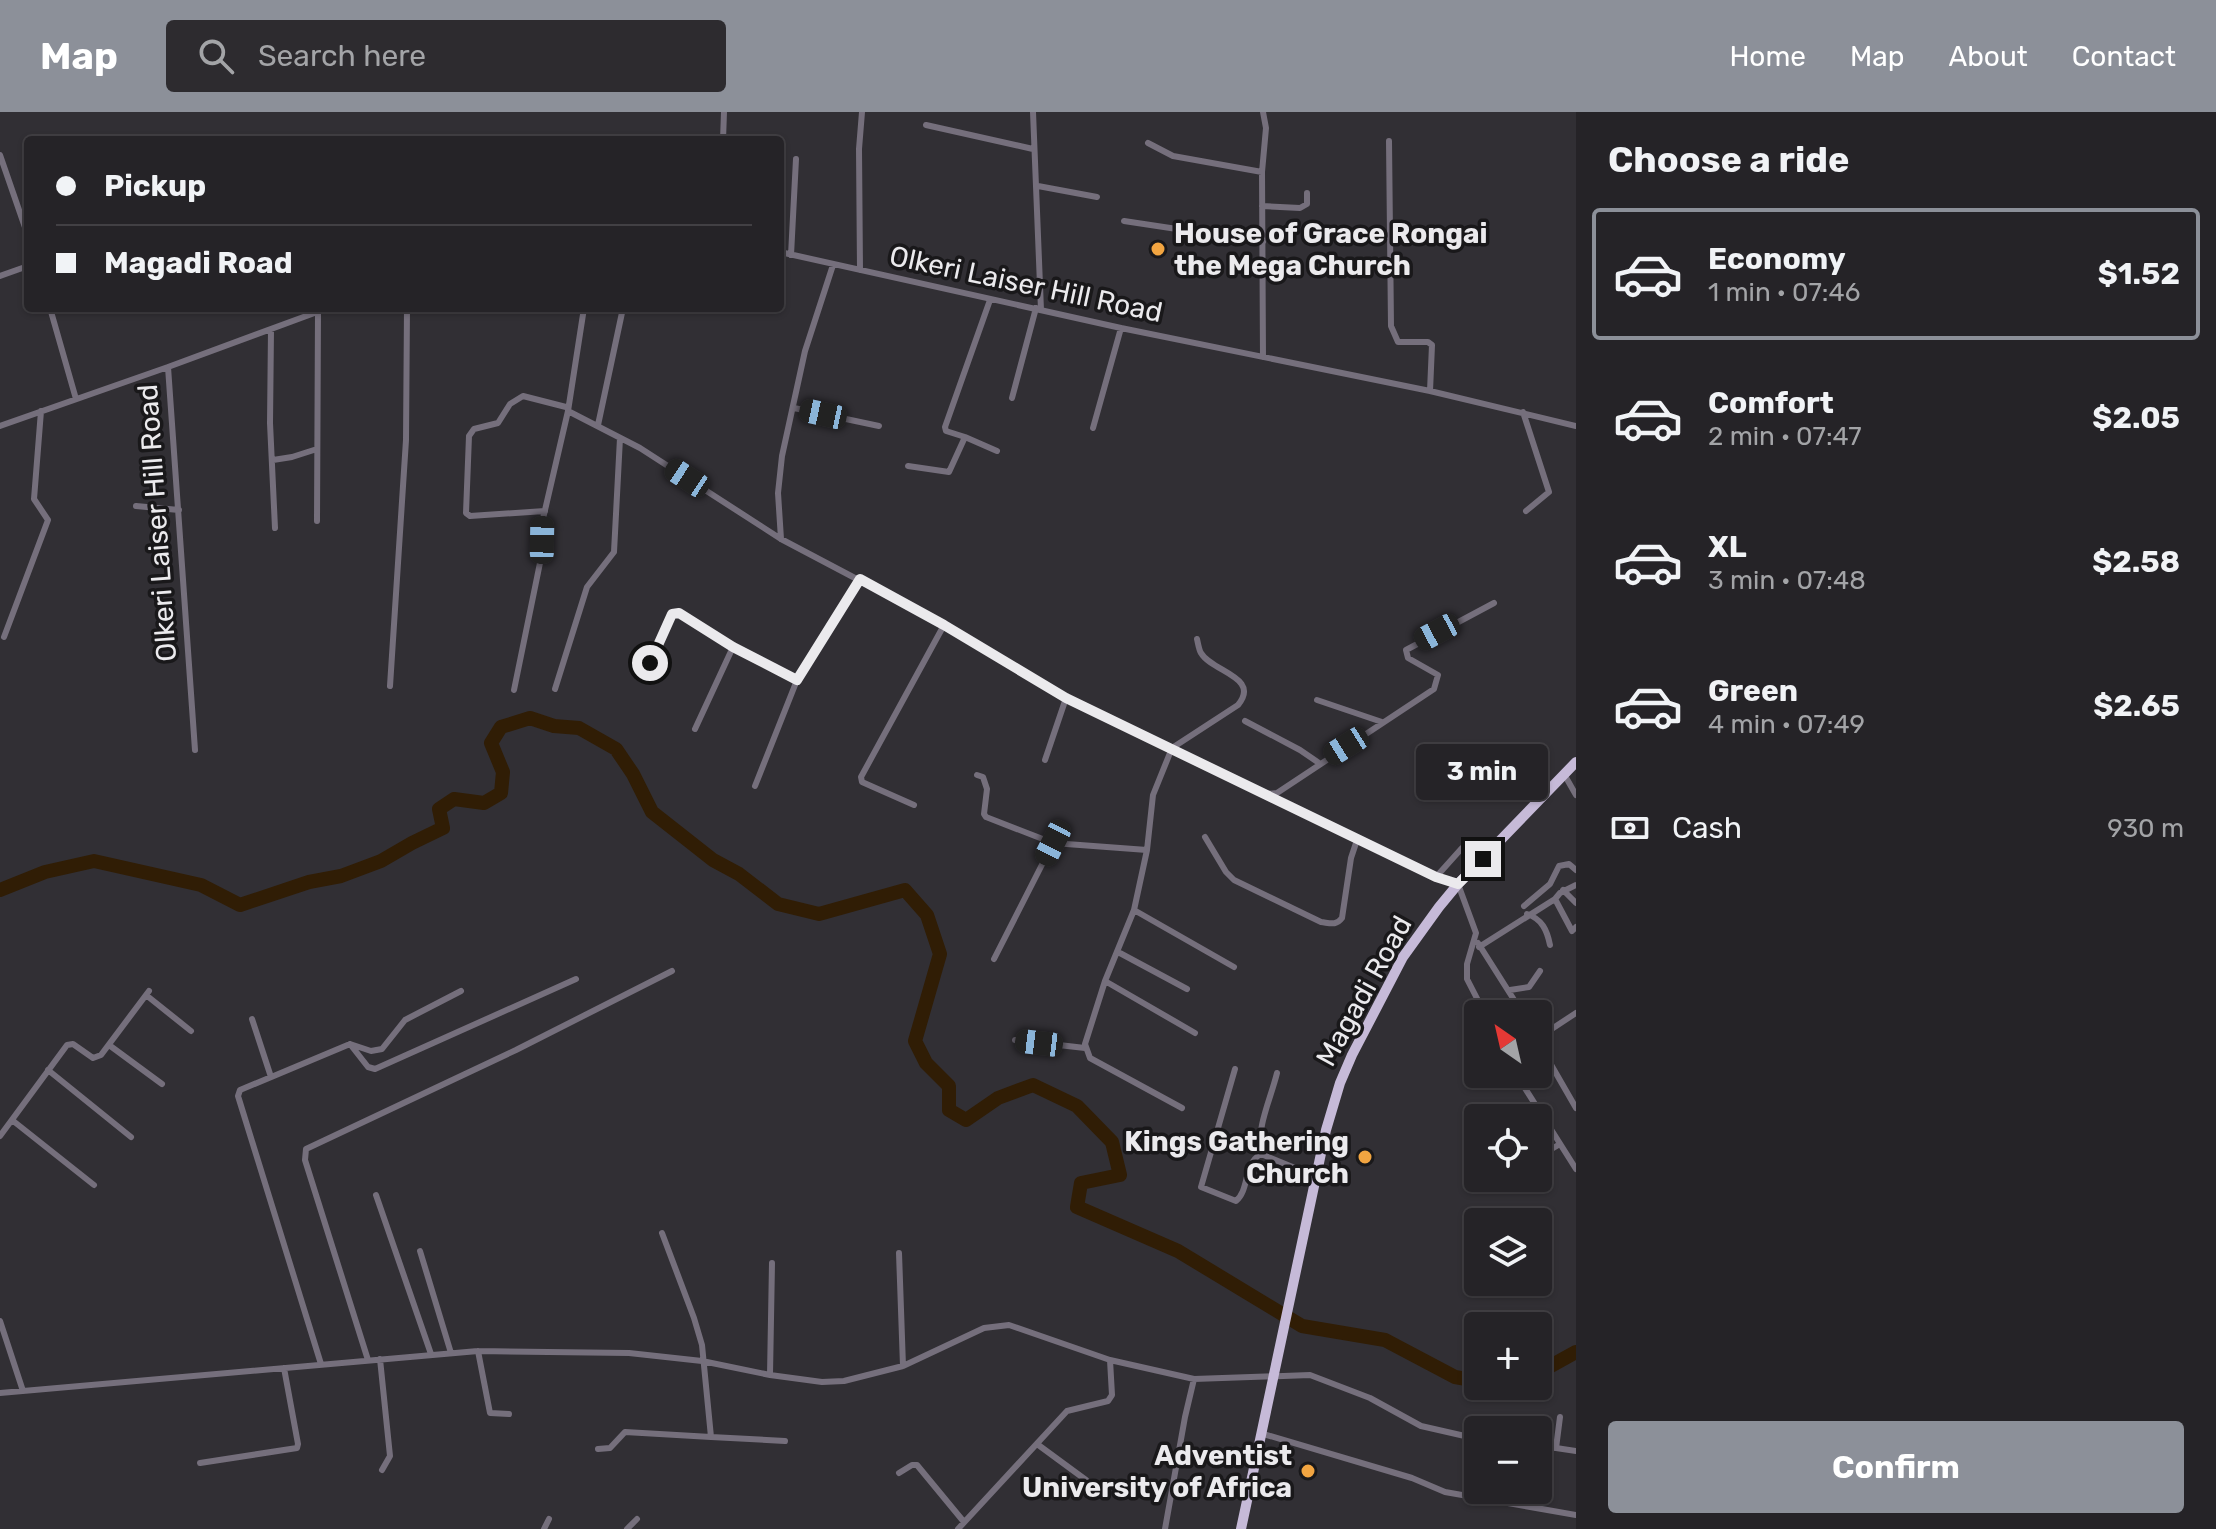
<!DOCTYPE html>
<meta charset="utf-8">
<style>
:root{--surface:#252327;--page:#2d2b2f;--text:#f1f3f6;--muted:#a3a4a7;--line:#424044;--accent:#8c9099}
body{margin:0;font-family:Rubik,sans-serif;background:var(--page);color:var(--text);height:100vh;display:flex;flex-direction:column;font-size:30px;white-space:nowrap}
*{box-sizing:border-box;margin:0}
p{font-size:26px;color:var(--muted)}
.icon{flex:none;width:44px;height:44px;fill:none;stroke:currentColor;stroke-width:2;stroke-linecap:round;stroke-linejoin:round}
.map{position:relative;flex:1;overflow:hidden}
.details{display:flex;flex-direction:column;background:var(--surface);width:640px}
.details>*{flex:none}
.hud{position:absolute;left:24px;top:24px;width:760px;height:176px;border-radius:8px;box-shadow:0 2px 6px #0004,0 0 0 2px var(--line);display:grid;align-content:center;height:176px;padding:0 32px;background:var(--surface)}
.needle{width:52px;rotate:326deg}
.fabs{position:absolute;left:1464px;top:888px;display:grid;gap:16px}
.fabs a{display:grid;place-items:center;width:88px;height:88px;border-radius:8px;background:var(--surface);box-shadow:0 2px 6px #0004,0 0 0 2px var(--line);font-size:40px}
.end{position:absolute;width:36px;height:36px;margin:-18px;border:10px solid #ebeaed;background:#111;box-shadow:0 0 0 4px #111}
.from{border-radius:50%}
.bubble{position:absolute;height:56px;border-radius:8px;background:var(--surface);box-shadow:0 2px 6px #0004,0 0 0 2px var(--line);font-size:26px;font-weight:700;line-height:56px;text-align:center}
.car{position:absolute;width:24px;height:48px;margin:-24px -12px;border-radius:10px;box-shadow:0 0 6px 2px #0007;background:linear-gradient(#222 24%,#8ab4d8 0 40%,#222 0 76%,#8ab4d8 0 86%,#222 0)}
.hud b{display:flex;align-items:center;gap:28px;height:76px;font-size:30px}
.hud b+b{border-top:2px solid var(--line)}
.hud i{width:20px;height:20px;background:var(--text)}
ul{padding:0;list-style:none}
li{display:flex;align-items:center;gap:24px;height:132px;margin:0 16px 12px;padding:0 16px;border:4px solid transparent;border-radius:8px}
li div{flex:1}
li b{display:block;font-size:30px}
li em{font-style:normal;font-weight:700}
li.selected{border-color:var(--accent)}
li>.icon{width:72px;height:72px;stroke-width:1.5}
h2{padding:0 32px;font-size:36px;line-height:96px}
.pay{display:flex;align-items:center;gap:20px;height:88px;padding:0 32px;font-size:30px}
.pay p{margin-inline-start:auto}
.button{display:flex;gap:16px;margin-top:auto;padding:16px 32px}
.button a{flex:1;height:92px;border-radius:8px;background:var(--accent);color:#fff;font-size:32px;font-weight:700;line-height:92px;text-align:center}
header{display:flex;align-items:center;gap:48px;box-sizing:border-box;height:112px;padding:0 40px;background:var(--accent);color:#fff}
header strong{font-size:38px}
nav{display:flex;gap:44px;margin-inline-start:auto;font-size:28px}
.search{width:560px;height:72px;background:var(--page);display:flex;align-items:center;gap:20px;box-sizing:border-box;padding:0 28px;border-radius:8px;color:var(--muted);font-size:30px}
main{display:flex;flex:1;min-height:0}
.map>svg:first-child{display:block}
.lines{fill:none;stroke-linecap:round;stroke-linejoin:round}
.river{stroke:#301d05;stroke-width:14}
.minor{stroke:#756f7c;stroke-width:6}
.trunk{stroke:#c6bad8;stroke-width:10}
.route{stroke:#ebeaed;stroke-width:10}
.poi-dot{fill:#f2a541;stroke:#19181a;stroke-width:3}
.labels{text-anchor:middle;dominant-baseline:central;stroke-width:7;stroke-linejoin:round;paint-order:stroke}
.poi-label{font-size:28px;font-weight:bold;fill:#ebeaed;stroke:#19181a;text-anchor:end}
.street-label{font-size:28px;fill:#ebeaed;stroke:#19181a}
</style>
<header>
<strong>Map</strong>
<div class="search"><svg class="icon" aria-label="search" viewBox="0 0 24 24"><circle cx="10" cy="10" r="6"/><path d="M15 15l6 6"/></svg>Search here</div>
<nav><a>Home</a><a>Map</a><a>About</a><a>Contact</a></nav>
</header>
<main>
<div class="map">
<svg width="1576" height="1417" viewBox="0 0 1576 1417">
<rect width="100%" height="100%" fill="#312f34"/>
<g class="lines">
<path class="river" d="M0,778L45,760L94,749L201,773L240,793L309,770L341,764L381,749L412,731L443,716L439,697L454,687L484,691L501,681L503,660L491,631L501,615L530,606L554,614L579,616L616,637L633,662L652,700L713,748L739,762L778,792L819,802L905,778L927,803L940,842L915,929L926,951L949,974V998L966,1008L998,986L1033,973L1077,994L1112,1030L1120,1063L1081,1071L1077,1095L1178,1139L1302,1214L1385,1228L1455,1265L1478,1269
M1538,1261L1576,1240
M1500,1274H1513"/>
<path class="minor" d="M1033,0L1041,198
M1263,0L1266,16L1262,60L1263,245
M926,13L1033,37
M723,28L724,0
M1389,29L1391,214L1398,230H1428L1432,233L1430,279
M1148,31L1173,44L1262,60
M0,43L28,124
M1038,74L1097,85
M1262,94L1300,96L1307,92V81
M1124,109L1263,130
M780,140L1121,216L1430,279L1576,314
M791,143L796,47
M860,158L859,37L862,0
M0,164L28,154
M50,196L76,287
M271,218L270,311L275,416
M1012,286L1036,196
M794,296L879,314
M568,299L640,336L781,427L944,513L1066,586L1357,728L1436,765L1458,772L1476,821L1467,852V867L1485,902
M1523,300L1549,380L1526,399
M598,313L623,196
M0,314L168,255
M1093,316L1121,216
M965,325L997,339
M273,348L292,345L317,337
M908,354L949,360L965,325L946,319L945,315L990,188
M136,394L179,398
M545,399L470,404L466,401L469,324L474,317L498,311L510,292L523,284L566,295
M317,409L318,200
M781,427L778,381L782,344L805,239L833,153
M4,525L48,408L34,387L41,299
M650,551L672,502L679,501L733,535L797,568
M390,574L406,328L407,196
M555,577L587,475L614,440L620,326
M514,578L541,446L542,411L568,299L584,196
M1317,588L1382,610
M1245,609L1300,638L1319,651
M695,617L733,535
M195,638L168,255L328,196
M1045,648L1066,586
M1564,662L1576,683
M977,663L983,665L987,677L984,702L986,705L1053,731L1147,738
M755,674L797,568L860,467
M1267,682L1277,681L1434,577L1438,563L1408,546L1406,538L1494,491
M914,693L862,670L861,665L944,513
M1205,725L1226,760L1234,768L1321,810C1330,811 1336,814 1342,806L1351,746L1357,728
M1436,765L1462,736L1471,737L1483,747
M1563,778L1576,791
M1555,787L1572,819L1576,815
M1524,794L1550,772L1559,754L1569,752L1576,758
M1134,798L1234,855
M1527,802C1542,807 1547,818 1550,833
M1478,831L1523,902
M1479,835L1555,787L1560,781L1576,773
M1118,840L1187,877
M994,847L1053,731
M1105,869L1195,921
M1510,878L1529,875L1540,859
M146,883L191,919
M252,907L271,965
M1538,926L1576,901
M1015,928L1085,936
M1538,930L1576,996
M350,932L371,939L382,937L405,908L461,879
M109,933L162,972
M1235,957L1201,1075L1236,1089C1250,1077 1243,1052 1261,1042L1317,1065
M48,958L131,1025
M1516,962L1576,1057
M1182,996L1090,946L1085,932L1105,869L1134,798L1147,738L1153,683L1172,636L1238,593C1261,565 1212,560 1201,541C1199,538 1198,531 1197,527
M12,1008L94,1073
M0,1024L67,933L73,932L93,946L101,943L149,879
M1261,1042C1256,1016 1271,986 1277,961
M1538,1045L1560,1032
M1498,1071L1505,1066
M376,1083L431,1242
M662,1121L694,1206L702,1233L711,1325L785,1329
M420,1139L451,1241
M899,1141L903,1254
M0,1209L23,1279
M478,1239L490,1301L509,1302
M380,1247L390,1344L382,1358
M368,1248L305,1048L306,1037L516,938L672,859
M321,1252L238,984L240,978L350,932L368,955L375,957L576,867
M770,1263L772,1151
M0,1281L478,1239L629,1241L702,1249L770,1263L822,1270L844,1269L903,1254L984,1216L1009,1213L1110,1248L1194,1267L1310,1263L1370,1286L1421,1314L1478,1327
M1560,1305L1556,1336L1576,1339
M1260,1321L1412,1366L1445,1380L1576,1403
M1037,1332L1086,1368
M1538,1335L1556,1336
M598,1337L610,1336L625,1320L711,1325
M200,1351L297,1336L298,1332L284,1256
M899,1361L912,1353H917L964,1410
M544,1417L549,1407
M627,1417L637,1407
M958,1417L1067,1299L1108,1289L1112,1283L1110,1248
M1165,1417L1185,1305L1194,1267"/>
<path class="trunk" d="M1241,1417L1326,1018L1340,971L1352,943L1403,845L1439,795L1458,772L1576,650"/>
</g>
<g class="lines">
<path class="route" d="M650,551L672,502L679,501L733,535L797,568L860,467L944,513L1066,586L1436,765L1458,772L1483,747"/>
</g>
<g class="poi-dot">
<circle cx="1158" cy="137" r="8"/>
<circle cx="1365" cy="1045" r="8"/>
<circle cx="1308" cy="1359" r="8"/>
</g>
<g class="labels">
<g class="poi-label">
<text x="1174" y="121" text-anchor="start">House of Grace Rongai<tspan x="1174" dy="32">the Mega Church</tspan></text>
<text x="1349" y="1029">Kings Gathering<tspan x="1349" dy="32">Church</tspan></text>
<text x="1292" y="1343">Adventist<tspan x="1292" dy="32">University of Africa</tspan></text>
</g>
<g class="street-label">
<text transform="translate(1026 172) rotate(12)">Olkeri Laiser Hill Road</text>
<text transform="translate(157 411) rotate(-94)">Olkeri Laiser Hill Road</text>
<text transform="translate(1364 879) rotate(-61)">Magadi Road</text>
</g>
</g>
</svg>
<div class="fabs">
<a><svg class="needle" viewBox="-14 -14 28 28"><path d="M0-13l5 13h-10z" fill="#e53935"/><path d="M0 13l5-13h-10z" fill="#a3a4a7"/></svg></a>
<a><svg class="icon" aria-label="locate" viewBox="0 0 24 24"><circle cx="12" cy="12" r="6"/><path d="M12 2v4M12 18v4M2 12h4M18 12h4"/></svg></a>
<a><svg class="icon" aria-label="layers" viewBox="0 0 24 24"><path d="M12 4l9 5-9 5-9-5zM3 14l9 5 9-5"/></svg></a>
<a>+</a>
<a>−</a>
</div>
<i class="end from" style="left:650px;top:551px"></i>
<i class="end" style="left:1483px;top:747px"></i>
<div class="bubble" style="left:1416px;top:632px;width:132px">3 min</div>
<i class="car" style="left:823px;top:302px;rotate:282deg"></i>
<i class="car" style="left:687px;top:366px;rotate:303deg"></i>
<i class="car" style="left:542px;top:428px;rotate:1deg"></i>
<i class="car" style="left:1437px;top:520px;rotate:242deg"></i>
<i class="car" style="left:1346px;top:634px;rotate:238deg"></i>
<i class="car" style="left:1053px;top:731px;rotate:207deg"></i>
<i class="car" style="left:1039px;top:931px;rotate:277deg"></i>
<div class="hud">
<b><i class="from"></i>Pickup</b>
<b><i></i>Magadi Road</b>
</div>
</div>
<section class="details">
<h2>Choose a ride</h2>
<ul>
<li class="selected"><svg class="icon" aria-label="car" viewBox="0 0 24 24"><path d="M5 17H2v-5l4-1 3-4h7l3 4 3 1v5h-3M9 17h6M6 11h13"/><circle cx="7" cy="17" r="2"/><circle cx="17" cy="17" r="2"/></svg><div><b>Economy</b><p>1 min · 07:46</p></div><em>$1.52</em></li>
<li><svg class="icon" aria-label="car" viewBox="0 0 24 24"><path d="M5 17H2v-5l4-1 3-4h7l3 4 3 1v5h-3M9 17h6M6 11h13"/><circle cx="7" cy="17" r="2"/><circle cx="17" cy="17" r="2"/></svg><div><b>Comfort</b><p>2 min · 07:47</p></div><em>$2.05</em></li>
<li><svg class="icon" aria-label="car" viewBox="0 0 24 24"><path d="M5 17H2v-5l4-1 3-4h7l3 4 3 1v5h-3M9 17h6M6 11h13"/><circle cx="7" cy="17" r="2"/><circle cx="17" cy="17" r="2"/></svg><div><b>XL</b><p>3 min · 07:48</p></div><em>$2.58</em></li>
<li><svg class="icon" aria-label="car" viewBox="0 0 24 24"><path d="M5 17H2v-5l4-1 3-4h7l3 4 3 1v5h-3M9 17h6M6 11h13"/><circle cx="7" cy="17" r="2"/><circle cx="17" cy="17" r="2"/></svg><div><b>Green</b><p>4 min · 07:49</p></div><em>$2.65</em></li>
</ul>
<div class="pay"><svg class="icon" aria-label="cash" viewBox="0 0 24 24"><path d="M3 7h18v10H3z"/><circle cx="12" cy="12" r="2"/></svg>Cash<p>930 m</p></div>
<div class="button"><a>Confirm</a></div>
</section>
</main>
